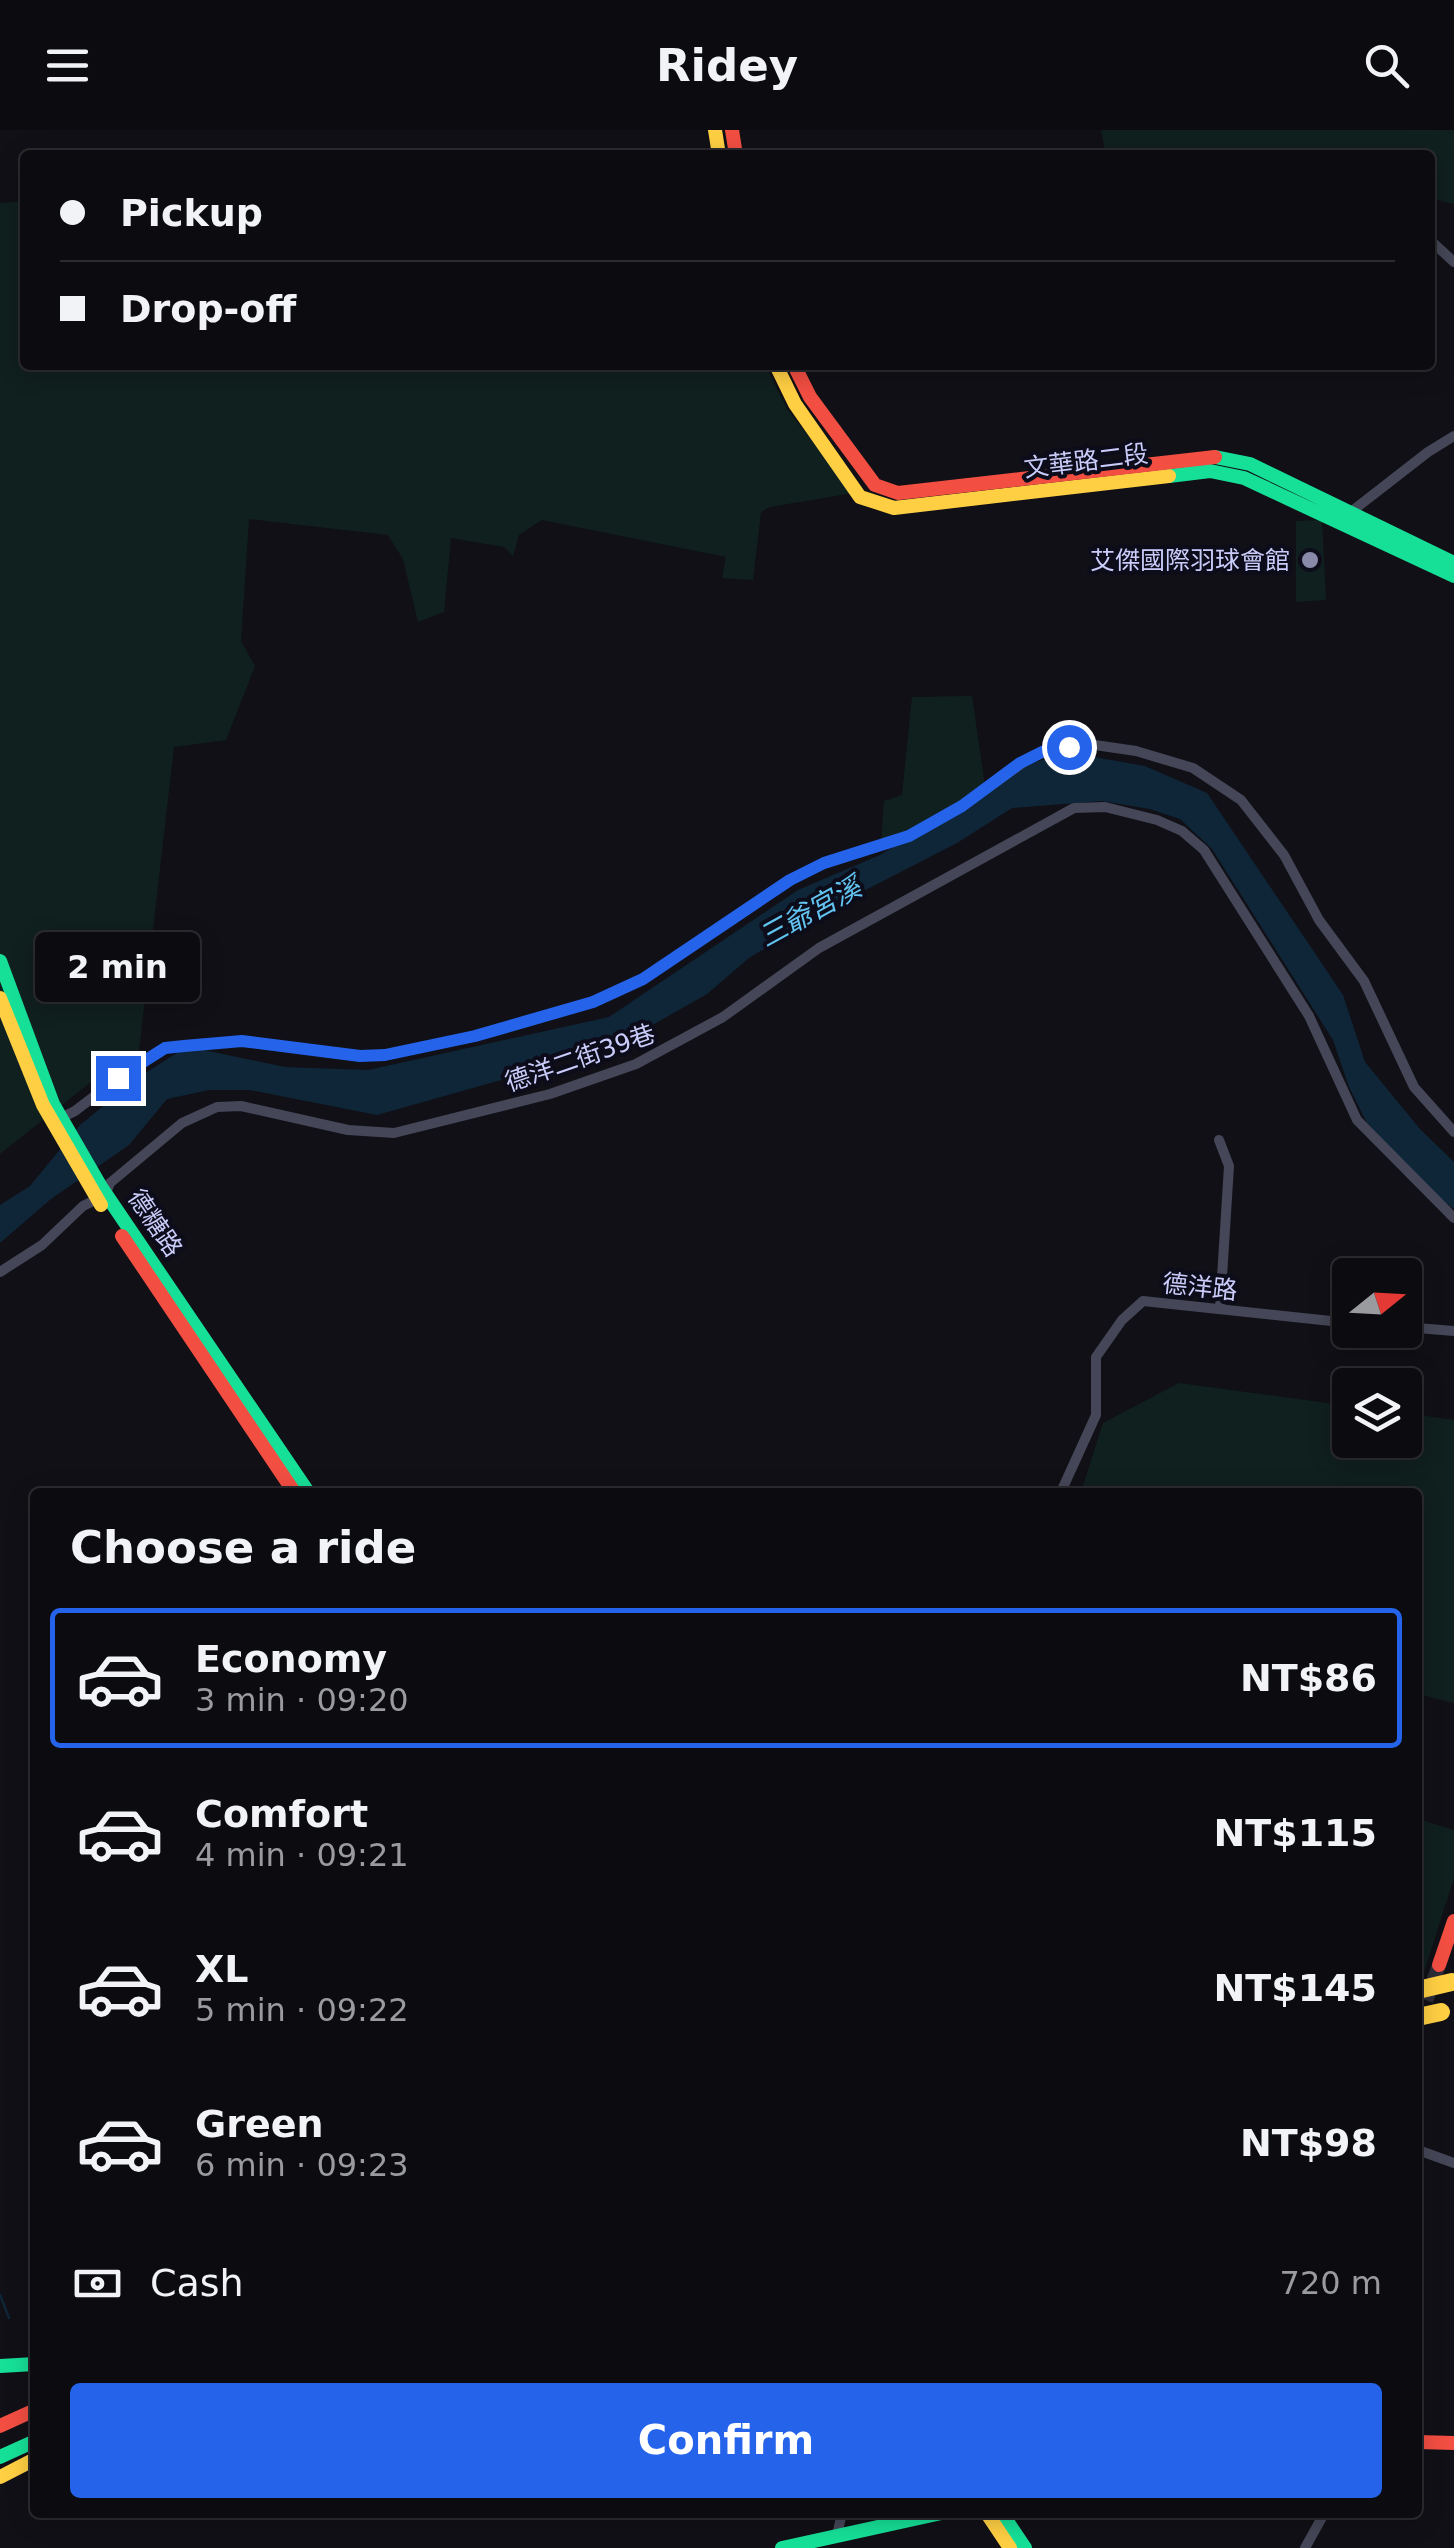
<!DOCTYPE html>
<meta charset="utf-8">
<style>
:root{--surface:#0c0c10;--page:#1a1a1e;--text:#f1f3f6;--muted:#9a9b9f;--line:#2c2c30;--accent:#2563eb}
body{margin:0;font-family:"DejaVu Sans","Noto Sans TC",sans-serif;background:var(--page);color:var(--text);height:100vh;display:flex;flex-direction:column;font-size:38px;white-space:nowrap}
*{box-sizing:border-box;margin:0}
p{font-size:32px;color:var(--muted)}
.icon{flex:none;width:55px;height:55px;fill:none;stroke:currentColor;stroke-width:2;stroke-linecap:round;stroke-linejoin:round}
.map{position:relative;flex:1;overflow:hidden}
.details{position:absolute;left:30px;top:1358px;width:1392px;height:1030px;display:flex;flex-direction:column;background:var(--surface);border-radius:10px;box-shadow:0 5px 25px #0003,0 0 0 2px var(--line)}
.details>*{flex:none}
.guide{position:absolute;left:20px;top:20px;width:1415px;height:220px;border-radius:10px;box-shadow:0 5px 25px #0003,0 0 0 2px var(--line);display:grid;align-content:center;height:220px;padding:0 40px;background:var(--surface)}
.needle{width:65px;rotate:72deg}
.controls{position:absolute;left:1332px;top:1128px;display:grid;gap:20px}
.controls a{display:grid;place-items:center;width:90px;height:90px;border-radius:10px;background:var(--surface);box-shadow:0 5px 25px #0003,0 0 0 2px var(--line);font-size:50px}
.end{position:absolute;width:45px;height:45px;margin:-22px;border:12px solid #2563eb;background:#fff;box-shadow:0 0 0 5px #fff}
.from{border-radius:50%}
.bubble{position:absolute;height:70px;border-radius:10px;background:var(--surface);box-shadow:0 5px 25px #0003,0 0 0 2px var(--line);font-size:32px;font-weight:700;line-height:70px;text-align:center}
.guide b{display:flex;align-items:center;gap:35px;height:95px;font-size:38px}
.guide b+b{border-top:2px solid var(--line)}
.guide i{width:25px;height:25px;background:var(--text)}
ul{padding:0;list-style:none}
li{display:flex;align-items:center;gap:30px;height:140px;margin:0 20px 15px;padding:0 20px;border:5px solid transparent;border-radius:10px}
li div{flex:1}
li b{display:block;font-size:38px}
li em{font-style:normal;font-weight:700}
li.current{border-color:var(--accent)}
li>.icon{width:90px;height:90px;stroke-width:1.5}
h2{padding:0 40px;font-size:45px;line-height:120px}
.pay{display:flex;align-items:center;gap:25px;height:110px;padding:0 40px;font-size:38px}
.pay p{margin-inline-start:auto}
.action{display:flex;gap:20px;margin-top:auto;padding:20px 40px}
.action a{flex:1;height:115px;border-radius:10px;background:var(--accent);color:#fff;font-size:40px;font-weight:700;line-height:115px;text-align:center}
header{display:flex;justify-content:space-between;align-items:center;height:130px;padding:0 40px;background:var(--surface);font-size:45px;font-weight:700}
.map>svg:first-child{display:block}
.green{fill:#10201f}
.water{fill:#0f2638}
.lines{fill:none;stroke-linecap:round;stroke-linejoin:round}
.stream{stroke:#0f2638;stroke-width:2.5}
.secondary-tunnel{stroke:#2c2c38;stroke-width:14;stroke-dasharray:14 7;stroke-linecap:butt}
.street{stroke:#454657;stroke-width:10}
.fast{stroke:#16e098;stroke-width:14}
.slow{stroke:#ffcf43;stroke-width:14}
.jam{stroke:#f24e42;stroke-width:14}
.slow-bridge{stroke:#ffcf43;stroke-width:18}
.route{stroke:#2563eb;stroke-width:12}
.poi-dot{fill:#898aaa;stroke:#0c0c1a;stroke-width:4}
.labels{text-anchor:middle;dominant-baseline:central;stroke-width:8;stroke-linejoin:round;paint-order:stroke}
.street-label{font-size:25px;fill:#caccfa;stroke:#0c0c1a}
.poi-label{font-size:25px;fill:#caccfa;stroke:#0c0c1a;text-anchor:end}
.water-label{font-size:28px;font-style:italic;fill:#62c5f1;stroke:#0c0c1a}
</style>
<header><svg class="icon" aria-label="menu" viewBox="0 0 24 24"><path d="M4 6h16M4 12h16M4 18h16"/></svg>Ridey<svg class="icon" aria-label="search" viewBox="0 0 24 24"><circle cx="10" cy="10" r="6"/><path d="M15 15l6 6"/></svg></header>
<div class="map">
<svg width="1454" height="2418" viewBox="0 0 1454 2418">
<rect width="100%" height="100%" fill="#101016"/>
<path class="green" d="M1101,0H1454V74L1430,68V25H1106Z
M25,71V235H765L787,279L853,363L770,377L761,382L753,450L722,448L726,427L542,390L519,405L513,426L504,417L451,408L444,482L418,492L403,429L388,405L249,389L241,511L255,536L226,610L174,617L139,921L110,937L0,1024V73Z
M1322,390L1326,470L1296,472V391Z
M972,566L985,656L959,675L881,714L884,671L902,665L912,567Z
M1179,1253L1350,1276V1310H1405V1283L1454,1290V1573L1418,1564V1362H1081L1103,1293Z
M1418,1689L1454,1700V1748L1418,1861Z"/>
<path class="water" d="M1066,622L1145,636L1207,663L1343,865L1365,932L1420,999L1454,1032V1079L1435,1065L1367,993L1349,957L1333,910L1212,719L1180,689L1150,679L1102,671L1012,678L957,713L852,767L749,828L707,864L642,901L540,939L377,985L250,960H209L167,969L129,1015L51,1069L0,1113V1075L30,1056L80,995L136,949L183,919H199L285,937L368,940L609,887L798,760L880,725L1024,636Z"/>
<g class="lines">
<path class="stream" d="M0,2165L9,2188"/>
<path class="secondary-tunnel" d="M1419,1890L1439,1835"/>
<path class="street" d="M1430,110L1454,132
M1347,385L1428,322L1454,306
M57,990L75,981L135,935L165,918L243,911L361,926L385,925L475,906L593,872L643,849L790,750L827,732L909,706L962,676L1031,627L1052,619L1095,615L1136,621L1193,638L1241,670L1284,725L1319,790L1364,851L1414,957L1454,1002
M1219,1010L1229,1036L1220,1179
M0,1142L42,1115L83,1076L105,1065L110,1053L182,993L217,977L241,976L348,1000L394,1003L550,964L636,934L723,887L819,818L1074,678L1105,677L1157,690L1182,701L1204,720L1309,886L1357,990L1454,1088
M1405,1197L1454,1201
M1061,1362L1096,1285V1227L1122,1190L1143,1171L1350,1193
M1418,2020L1454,2033
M837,2406L842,2382
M1305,2418L1325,2382"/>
<path class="fast" d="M1215,327L1250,334L1454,433
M1169,346L1210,341L1244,348L1454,446
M0,831L53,974L101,1057L308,1362
M0,2236L35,2234
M0,2327L35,2311
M1001,2382L1025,2418
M782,2418L946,2382"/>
<path class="slow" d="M715,0L719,25
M776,235L795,274L860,367L894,378L1169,346
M0,868L43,975L101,1075
M0,2347L35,2329
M986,2382L1010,2418"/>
<path class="jam" d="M732,0L736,25
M794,235L810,267L875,355L898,363L1215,327
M122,1106L294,1362
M1439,1835L1454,1791
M0,2296L35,2280
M1418,2312L1454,2313"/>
<path class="slow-bridge" d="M1422,1859L1452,1852
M1418,1887L1441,1882"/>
</g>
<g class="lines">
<path class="route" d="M118,948L165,918L184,916L242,911L360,926L385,925L475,906L593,872L643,849L790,750L824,733L909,706L962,676L1020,633L1042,622L1069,617"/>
</g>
<circle class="poi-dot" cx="1310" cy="430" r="10"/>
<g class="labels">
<g class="street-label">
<text transform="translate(1086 331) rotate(-7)">文華路二段</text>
<text transform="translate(580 928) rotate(-19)">德洋二街39巷</text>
<text transform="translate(155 1093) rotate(56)">德糖路</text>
<text transform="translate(1200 1157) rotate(6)">德洋路</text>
</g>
<g class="poi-label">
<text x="1290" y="430">艾傑國際羽球會館</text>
</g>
<g class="water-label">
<text transform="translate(810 782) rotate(-29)">三爺宮溪</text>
</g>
</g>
</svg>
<div class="controls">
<a><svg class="needle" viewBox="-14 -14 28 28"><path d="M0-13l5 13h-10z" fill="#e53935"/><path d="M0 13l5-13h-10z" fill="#9a9b9f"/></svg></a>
<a><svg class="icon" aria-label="layers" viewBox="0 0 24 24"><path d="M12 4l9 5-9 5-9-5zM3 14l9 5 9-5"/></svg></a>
</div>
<i class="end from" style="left:1069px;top:617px"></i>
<i class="end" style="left:118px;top:948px"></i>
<div class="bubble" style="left:35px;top:802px;width:165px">2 min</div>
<div class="guide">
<b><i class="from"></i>Pickup</b>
<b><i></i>Drop-off</b>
</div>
<section class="details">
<h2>Choose a ride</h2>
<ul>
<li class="current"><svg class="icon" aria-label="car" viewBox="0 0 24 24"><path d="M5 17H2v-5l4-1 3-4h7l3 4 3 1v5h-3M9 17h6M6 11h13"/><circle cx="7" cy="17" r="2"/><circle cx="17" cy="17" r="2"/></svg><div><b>Economy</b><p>3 min · 09:20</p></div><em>NT$86</em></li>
<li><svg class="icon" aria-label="car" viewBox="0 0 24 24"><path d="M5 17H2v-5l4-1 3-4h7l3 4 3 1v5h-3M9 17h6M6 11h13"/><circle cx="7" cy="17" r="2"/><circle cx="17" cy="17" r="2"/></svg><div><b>Comfort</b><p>4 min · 09:21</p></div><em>NT$115</em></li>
<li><svg class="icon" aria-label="car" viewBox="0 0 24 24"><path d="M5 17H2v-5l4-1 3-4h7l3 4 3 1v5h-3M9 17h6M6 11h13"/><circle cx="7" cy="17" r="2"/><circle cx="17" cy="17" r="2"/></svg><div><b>XL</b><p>5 min · 09:22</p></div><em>NT$145</em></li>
<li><svg class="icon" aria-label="car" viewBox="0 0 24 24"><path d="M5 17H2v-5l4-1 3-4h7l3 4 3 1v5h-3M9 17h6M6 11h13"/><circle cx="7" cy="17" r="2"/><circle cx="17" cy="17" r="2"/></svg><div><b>Green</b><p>6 min · 09:23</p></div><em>NT$98</em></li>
</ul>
<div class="pay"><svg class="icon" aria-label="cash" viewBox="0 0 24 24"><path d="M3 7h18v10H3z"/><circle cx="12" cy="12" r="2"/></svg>Cash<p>720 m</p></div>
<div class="action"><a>Confirm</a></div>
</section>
</div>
